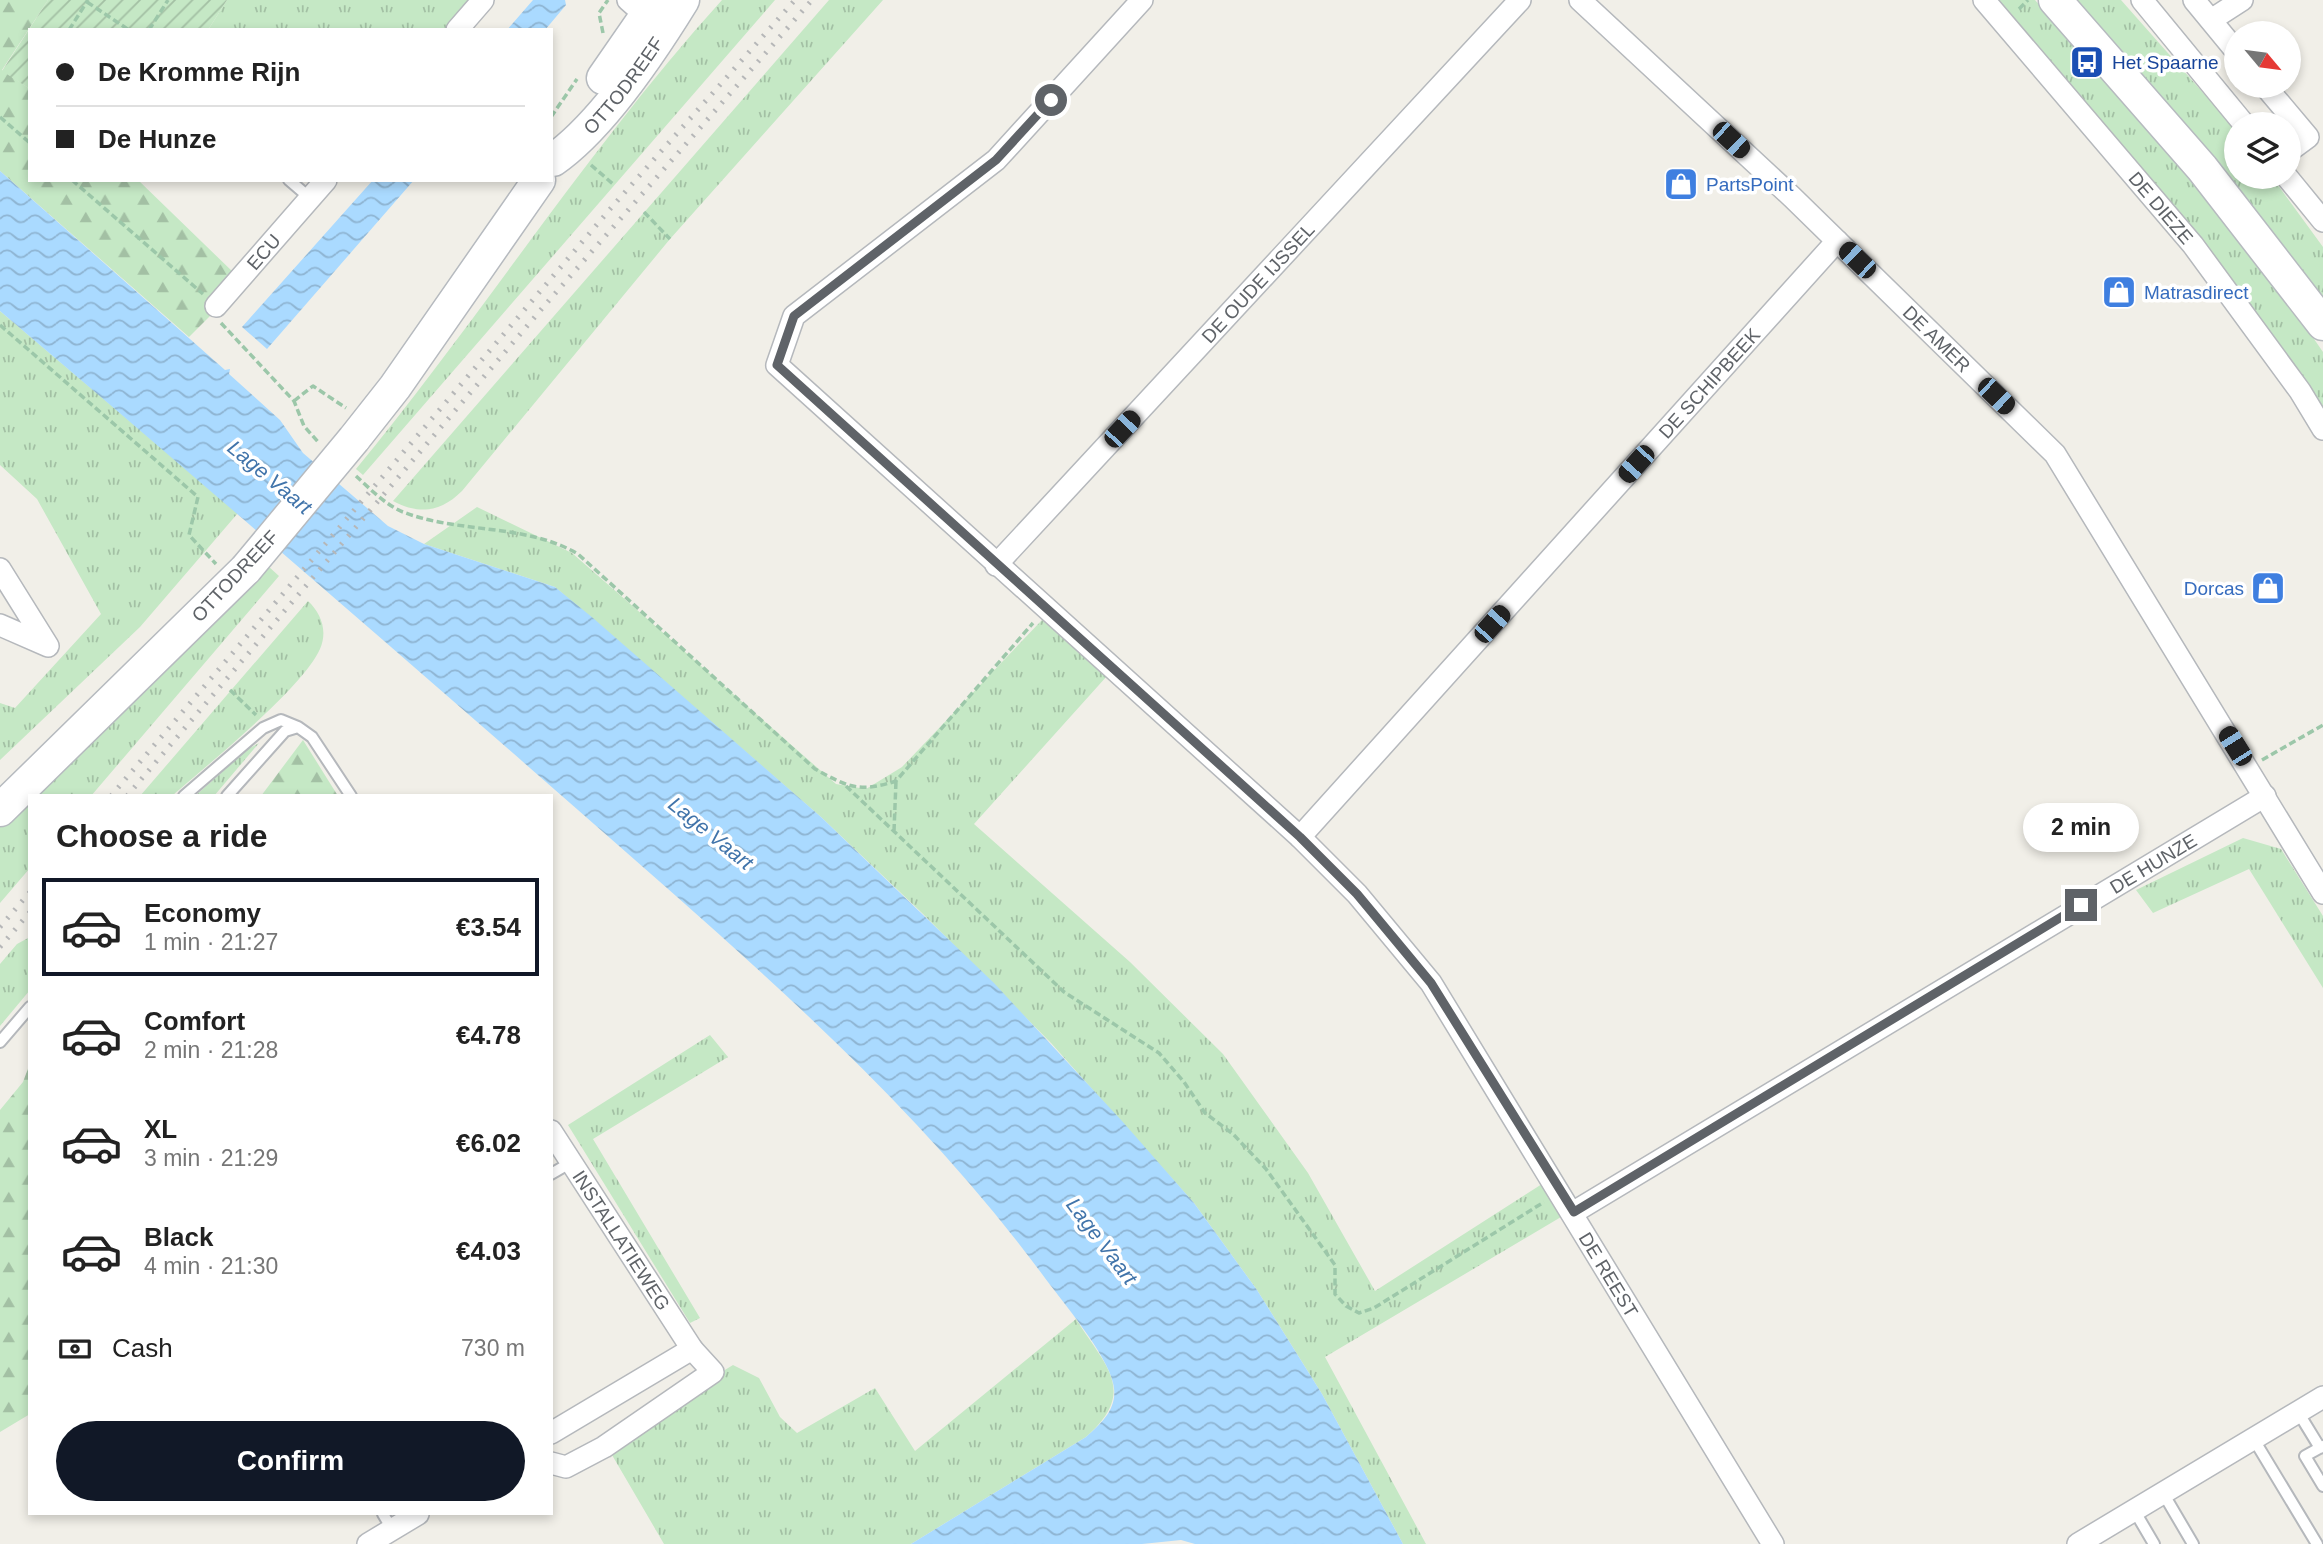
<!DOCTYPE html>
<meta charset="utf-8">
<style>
:root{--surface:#fff;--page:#f6f6f6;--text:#222;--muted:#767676;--line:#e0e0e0;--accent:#111827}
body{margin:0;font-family:Helvetica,sans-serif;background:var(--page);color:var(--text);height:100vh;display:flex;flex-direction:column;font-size:26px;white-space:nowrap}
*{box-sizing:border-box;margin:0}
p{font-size:23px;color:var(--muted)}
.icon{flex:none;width:38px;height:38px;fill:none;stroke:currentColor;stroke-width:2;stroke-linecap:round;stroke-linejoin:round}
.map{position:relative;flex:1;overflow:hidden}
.drawer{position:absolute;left:28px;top:794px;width:525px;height:721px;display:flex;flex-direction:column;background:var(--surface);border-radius:0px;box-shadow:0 4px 10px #0003}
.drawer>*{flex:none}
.guide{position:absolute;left:28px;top:28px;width:525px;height:154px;border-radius:0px;box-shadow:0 4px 10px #0003;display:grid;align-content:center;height:154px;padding:0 28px;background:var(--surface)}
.needle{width:46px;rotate:119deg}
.tools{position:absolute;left:2224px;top:21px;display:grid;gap:14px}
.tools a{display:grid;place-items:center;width:77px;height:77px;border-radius:50%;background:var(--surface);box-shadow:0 4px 10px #0003;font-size:35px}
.end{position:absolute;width:32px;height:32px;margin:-16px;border:9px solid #5f6368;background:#fff;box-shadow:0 0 0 4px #fff}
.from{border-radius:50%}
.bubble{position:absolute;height:49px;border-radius:24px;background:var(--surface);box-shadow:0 4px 10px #0003;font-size:23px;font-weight:700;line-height:49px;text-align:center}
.car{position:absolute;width:21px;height:42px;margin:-21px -10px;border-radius:9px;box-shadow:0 0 5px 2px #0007;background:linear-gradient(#222 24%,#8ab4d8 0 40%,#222 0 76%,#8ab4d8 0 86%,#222 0)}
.guide b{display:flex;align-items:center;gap:24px;height:66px;font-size:26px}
.guide b+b{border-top:2px solid var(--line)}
.guide i{width:18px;height:18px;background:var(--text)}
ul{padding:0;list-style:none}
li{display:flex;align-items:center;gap:21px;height:98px;margin:0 14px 10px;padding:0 14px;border:4px solid transparent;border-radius:0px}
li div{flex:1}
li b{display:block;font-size:26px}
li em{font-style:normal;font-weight:700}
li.current{border-color:var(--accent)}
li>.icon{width:63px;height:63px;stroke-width:1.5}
h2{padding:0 28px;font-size:32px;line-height:84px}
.pay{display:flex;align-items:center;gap:18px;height:77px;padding:0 28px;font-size:26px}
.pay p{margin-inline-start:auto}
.action{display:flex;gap:14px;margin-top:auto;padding:14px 28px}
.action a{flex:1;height:80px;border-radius:42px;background:var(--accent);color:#fff;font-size:28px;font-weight:700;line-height:80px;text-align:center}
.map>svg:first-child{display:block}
.grass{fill:url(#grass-tufts)}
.forest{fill:url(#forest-firs)}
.garden{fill:url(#garden-furrows)}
.water{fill:url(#water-waves)}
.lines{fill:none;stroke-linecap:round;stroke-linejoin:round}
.lane-casing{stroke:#b5b8bc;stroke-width:14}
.street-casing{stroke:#b5b8bc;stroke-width:24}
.secondary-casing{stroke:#b6babf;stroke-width:35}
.path{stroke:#9cc7a9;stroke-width:3.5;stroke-dasharray:7 3.5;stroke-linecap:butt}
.lane{stroke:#fff;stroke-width:10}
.street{stroke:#fff;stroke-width:21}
.secondary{stroke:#fff;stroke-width:32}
.rail{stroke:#b6b7b8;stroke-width:5;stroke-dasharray:2 9;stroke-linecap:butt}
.secondary-bridge-casing{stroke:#b6babf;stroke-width:35;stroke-linecap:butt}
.secondary-bridge{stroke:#fff;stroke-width:32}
.route{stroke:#5f6368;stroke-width:9}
.labels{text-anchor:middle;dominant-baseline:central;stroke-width:7;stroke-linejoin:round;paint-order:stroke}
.transit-label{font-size:19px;fill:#164399;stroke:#fff;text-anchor:start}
.street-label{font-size:19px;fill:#5f6368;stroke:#fff}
.shop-label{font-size:19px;fill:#366cbe;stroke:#fff;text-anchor:start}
.water-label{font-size:21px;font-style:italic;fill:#4174aa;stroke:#fff}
</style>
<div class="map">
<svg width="2323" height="1544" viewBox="0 0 2323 1544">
<defs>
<pattern id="grass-tufts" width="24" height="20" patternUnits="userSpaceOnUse" patternTransform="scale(1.75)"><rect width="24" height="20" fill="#c5e8c5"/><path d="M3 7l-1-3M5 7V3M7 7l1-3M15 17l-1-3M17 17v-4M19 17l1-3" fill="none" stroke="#a3c0a4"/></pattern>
<pattern id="forest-firs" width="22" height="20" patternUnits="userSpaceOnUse" patternTransform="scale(1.75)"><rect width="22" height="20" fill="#c5e8c5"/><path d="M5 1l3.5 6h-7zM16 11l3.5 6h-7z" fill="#a3c0a4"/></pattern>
<pattern id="garden-furrows" width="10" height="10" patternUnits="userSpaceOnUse" patternTransform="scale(1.75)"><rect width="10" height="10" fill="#c5e8c5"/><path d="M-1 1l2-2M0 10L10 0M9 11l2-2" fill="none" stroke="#a3c0a4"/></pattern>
<pattern id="water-waves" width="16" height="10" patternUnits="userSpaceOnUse" patternTransform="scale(1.75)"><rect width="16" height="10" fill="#aadaff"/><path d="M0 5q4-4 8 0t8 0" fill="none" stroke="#8eb4d2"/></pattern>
</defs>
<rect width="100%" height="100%" fill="#f1efe8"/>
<path class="grass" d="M227,0H473L447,30H208Z
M722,0H775L363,475L356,469C482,316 589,147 722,0Z
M829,0H883L670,239L462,491C441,512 419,515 393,501Z
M1986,0H2035L2238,229L2323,352V418Z
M2071,0H2121L2236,130V177H2272L2323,247V306Z
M0,311L238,513L140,627L0,760V703L15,708L101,614L37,499L0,465Z
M477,507L572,553L836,784L866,789L902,767L1042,620L1107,676L974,824L1130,962L1223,1054L1308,1173L1375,1291L1542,1184L1561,1217L1325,1357L1426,1544H1403L1322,1394L1257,1290L1194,1203L1051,1043L923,914L821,817L555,587L424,544Z
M268,566L279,576L91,796H30Z
M308,601C321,613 328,631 320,649C302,689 208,764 172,796H140Z
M259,743L214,796H195L248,749Z
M30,796V868L0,903V826Z
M2243,838L2281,849L2323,916V988L2249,869L2153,913L2136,890Z
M30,937V990L0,1026V964L17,944Z
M710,1035L728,1057L593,1139L700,1318L690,1323L568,1125Z
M1076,1319C1106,1367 1138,1391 1086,1437L911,1544H664L605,1443L733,1365L759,1378L780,1417L797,1433L875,1388L915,1451Z"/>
<path class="forest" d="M0,0H48L2,70L30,89V180H138L234,273L218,308L189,337L0,171Z
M303,740L338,796H261Z
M30,1063V1414L0,1432V1110L23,1082Z"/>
<path class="garden" d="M48,0H227L208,30H30V89L2,71Z"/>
<path class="water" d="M533,0H565L566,5L545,30H507Z
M0,171L225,370L230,369L229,374L280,420L303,453L388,526L424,544L555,587L593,618L821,817L994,983L1122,1121L1194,1203L1257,1290L1322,1394L1403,1544H1195L1181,1540L1142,1544H911L1086,1437C1103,1422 1119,1407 1113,1383C1107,1354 1061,1300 1042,1274C911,1097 743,955 578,810C386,642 194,476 0,311Z
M373,180H414L267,349L242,327Z"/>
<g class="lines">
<g class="lane-casing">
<path id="lane" d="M289,180L310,198
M184,796L263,728L281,720L298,727
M227,796L285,731L298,727L312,737L351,796
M0,1042L30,1007
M551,1174L570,1163
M2298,1412L2320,1448
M2253,1438L2317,1544
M2323,1446L2305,1456L2323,1486
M2163,1493L2193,1544
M2134,1510L2154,1544
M383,1514L392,1529"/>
</g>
<g class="street-casing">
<g id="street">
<path d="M628,0L645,15L658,20"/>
<path id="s1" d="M1142,0L996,160L794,316L777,365L1300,837L1357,894L1431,983L1773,1544"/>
<path id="s2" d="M1580,0L1792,197L2055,454L2323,893"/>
<path id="s3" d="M1984,0L2193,245L2300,391L2323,429"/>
<path d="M2142,0L2244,124"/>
<path d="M2194,0L2236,51"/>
<path d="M2211,20L2242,0"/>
<path d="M457,30L483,0"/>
<path d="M2265,86L2308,137L2289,151"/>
<path d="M2287,177L2323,221"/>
<path id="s4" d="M216,306L326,180"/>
<path id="s5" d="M996,565L1520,0"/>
<path d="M0,569L48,646L0,625"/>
<path id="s6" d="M1300,837L1837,241"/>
<path id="s7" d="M551,1131L692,1349L713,1372L604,1447L566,1467L551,1463"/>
<path id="s8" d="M1574,1212L2265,796"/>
<path d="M551,1433L692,1349"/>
<path d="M368,1544L418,1514"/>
<path d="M2078,1544L2323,1397"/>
</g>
</g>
<g class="secondary-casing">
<g id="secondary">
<path d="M2055,0L2202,168L2323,324"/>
<path d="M603,78L657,0"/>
<path id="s9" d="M553,160C602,126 651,52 683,0"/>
<path d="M354,439L395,387L539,180"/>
<path d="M0,810L246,569"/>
</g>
</g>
<path class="path" d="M87,2L129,30
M2019,9L2028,0
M69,30L88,0
M149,30L168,0
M603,33L599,13L608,0
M0,117L30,143
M551,117L577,79
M591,165L613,184
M72,180L203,294
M644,212L670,239
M221,323L294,401L304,426L319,443
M0,325L198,497L189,535L216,564
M294,401L313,386L346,408
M356,476C369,488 387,506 403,512C460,534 525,523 578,554L815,769C848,787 859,793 896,781L1033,623
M230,690L256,715
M2262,760L2323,725
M846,786L1064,992L1159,1053L1184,1082L1205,1113L1233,1134L1266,1169L1335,1265V1294L1346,1306L1359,1313L1374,1308L1544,1202
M894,831L896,781"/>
<use href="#lane" class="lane"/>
<use href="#street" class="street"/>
<use href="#secondary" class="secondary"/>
<path class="rail" d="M111,796L611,208L795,0
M127,796L545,305L812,0
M0,927L30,892
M0,947L30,912"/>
<g class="secondary-bridge-casing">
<path id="secondary-bridge" d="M246,569L354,439"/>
</g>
<use href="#secondary-bridge" class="secondary-bridge"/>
</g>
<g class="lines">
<path class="route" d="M1051,100L996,160L794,316L777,365L1300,837L1357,894L1431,983L1574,1212L2081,905"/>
</g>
<defs>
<g id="bus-square" transform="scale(1.75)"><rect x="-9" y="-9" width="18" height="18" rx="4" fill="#1a4fb4" stroke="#fff"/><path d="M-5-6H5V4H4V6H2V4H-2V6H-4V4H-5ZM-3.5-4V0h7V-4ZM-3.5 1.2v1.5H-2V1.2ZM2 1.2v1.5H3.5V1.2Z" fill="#fff"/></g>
<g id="shop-square" transform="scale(1.75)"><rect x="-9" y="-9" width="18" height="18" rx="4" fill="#3f7fe0" stroke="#fff"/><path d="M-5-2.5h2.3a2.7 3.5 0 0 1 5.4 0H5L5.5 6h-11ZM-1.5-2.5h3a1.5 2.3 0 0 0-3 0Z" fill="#fff"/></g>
</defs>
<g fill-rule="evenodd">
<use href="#bus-square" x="2087" y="62"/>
<use href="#shop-square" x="1681" y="184"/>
<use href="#shop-square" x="2119" y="292"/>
<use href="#shop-square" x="2268" y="588"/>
</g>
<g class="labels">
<g class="transit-label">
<text x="2112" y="62">Het Spaarne</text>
</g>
<g class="street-label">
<text stroke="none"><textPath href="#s9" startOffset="103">OTTODREEF</textPath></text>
<text stroke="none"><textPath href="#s3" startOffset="273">DE DIEZE</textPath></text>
<text stroke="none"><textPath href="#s4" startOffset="72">ECU</textPath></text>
<text stroke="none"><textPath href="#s5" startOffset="385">DE OUDE IJSSEL</textPath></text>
<text stroke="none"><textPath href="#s2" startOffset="492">DE AMER</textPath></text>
<text stroke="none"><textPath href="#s6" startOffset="611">DE SCHIPBEEK</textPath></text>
<text transform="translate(235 576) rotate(-47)">OTTODREEF</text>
<text stroke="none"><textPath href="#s8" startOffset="676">DE HUNZE</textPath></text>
<text stroke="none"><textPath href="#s7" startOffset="130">INSTALLATIEWEG</textPath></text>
<text stroke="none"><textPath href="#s1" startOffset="1766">DE REEST</textPath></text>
</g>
<g class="shop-label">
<text x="1706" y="184">PartsPoint</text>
<text x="2144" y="292">Matrasdirect</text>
<text x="2244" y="588" text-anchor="end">Dorcas</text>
</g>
<g class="water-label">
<text transform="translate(270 477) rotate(40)">Lage Vaart</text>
<text transform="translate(711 833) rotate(39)">Lage Vaart</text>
<text transform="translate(1102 1241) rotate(53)">Lage Vaart</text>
</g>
</g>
</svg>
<div class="tools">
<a><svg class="needle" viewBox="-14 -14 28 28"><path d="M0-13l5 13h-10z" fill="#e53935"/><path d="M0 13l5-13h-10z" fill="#767676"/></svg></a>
<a><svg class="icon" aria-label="layers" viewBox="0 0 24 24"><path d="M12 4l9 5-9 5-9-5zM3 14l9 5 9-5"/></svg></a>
</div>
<i class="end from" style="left:1051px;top:100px"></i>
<i class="end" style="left:2081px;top:905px"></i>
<div class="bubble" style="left:2023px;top:803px;width:116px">2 min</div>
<i class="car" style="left:1731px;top:140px;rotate:133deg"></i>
<i class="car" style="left:1857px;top:260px;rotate:314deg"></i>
<i class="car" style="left:1996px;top:396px;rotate:134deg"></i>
<i class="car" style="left:1122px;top:429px;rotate:43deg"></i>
<i class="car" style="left:1636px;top:464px;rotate:222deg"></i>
<i class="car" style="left:1492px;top:624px;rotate:42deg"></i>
<i class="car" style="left:2235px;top:746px;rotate:328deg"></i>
<div class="guide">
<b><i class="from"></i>De Kromme Rijn</b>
<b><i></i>De Hunze</b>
</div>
<section class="drawer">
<h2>Choose a ride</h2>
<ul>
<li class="current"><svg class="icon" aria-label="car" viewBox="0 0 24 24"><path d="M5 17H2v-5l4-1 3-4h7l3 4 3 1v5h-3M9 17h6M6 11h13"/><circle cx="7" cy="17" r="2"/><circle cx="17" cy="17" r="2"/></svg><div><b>Economy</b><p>1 min · 21:27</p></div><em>€3.54</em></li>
<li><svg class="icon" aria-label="car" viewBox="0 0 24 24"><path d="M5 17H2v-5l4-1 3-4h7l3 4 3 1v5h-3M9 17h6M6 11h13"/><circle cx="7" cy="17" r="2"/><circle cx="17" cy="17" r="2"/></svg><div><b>Comfort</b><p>2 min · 21:28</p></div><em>€4.78</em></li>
<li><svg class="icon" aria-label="car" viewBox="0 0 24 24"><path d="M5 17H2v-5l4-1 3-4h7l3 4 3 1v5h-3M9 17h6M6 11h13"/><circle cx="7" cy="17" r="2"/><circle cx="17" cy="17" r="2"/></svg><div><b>XL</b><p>3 min · 21:29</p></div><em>€6.02</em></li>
<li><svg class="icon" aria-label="car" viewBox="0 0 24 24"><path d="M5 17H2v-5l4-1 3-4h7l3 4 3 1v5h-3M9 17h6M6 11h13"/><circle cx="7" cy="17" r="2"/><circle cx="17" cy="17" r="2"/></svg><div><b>Black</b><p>4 min · 21:30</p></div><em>€4.03</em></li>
</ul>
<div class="pay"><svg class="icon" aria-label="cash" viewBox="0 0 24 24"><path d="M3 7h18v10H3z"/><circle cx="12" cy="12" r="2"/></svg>Cash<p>730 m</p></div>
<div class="action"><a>Confirm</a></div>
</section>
</div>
